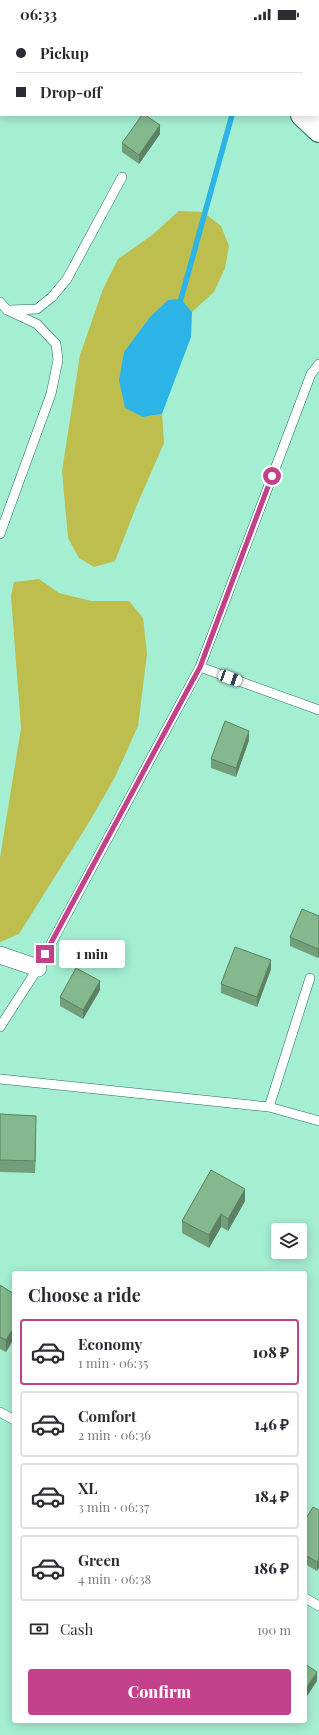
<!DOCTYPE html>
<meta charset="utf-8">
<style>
:root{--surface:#fff;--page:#f7f7f7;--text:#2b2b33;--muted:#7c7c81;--line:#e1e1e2;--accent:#c2418a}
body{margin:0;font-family:"Playfair Display",serif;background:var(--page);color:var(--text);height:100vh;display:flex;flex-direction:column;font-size:15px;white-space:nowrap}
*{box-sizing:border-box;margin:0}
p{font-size:13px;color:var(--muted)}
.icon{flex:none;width:22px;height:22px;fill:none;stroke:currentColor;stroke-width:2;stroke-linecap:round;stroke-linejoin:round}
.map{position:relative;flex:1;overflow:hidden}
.panel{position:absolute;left:12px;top:1243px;width:295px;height:452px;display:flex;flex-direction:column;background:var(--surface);border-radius:4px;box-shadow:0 2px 10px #0003}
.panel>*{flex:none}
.banner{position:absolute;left:0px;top:0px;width:319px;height:88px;box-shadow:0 2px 10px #0003;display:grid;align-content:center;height:88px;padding:0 16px;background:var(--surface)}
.controls{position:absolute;left:271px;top:1195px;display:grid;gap:8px}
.controls a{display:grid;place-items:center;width:36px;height:36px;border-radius:4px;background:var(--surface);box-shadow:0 2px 10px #0003;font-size:20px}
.end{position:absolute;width:18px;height:18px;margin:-9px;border:5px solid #c2418a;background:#fff;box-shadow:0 0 0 2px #fff}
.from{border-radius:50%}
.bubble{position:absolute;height:28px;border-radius:4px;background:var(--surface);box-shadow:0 2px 10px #0003;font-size:13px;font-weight:800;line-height:28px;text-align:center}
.car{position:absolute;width:12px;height:24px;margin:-12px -6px;border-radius:5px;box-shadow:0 0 3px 1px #0007;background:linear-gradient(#fff 24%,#345 0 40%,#fff 0 76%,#345 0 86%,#fff 0)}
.banner b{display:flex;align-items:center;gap:14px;height:38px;font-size:15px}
.banner b+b{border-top:1px solid var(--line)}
.banner i{width:10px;height:10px;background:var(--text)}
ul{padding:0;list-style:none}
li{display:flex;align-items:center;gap:12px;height:66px;margin:0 8px 6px;padding:0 8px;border:2px solid var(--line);border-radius:4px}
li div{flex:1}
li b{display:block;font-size:15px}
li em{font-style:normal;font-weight:800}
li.on{border-color:var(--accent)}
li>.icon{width:36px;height:36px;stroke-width:1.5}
h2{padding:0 16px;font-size:18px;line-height:48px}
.pay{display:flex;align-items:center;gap:10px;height:44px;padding:0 16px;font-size:15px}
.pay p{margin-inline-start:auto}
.action{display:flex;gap:8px;margin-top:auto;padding:8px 16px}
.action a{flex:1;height:46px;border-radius:4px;background:var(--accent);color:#fff;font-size:16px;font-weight:800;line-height:46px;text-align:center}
.status{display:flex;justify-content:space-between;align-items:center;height:28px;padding:0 20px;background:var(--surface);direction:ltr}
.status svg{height:11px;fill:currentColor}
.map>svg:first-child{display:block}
.green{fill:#bdbe4e}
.water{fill:#2cb4e7}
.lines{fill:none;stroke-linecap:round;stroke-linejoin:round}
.stream{stroke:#2cb4e7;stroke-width:5.5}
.service-casing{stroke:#236f58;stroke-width:10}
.minor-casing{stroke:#236f58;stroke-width:18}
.tertiary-casing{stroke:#236f58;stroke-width:24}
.service{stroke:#fff;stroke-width:9}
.minor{stroke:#fff;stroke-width:17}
.tertiary{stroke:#fff;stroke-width:22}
.wall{fill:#729e79}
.shaded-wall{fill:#5c8163}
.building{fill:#84b88d;stroke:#5c8163}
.route{stroke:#c2418a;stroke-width:5}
</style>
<div class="status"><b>06:33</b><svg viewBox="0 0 49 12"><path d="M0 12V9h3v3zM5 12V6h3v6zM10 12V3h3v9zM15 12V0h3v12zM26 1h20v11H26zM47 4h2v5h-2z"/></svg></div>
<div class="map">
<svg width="319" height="1707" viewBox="0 0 319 1707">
<rect width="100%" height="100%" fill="#a4eed2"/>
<path class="green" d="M179,183L203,184L221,198L229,218L225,240L214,264L192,284L181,271L143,389L162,386L164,415L136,479L115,533L94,539L79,530L68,510L62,443L80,327L103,261L118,231L151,208Z
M39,551L59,565L91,573H129L143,590L147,626L138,698L115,749L91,791L19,906L0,914V830L21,700L11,568L14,554Z"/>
<path class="water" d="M181,271L192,284L191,309L162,386L143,389L125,380L119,352L124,324L150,289L168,272Z"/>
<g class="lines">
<path class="stream" d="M258,1V0
M181,271L232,87"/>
<g class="service-casing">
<path id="service" d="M0,274L7,282L37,296L56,316L58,332L51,366L0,506
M10,282L37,281L52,269L67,251L122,149
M200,639L319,682
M0,999L38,940L200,639L311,346L319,336
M0,1051L269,1079L319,1093
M269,1079L310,950
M0,1384L14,1392
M305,1570L319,1578"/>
</g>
<g class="minor-casing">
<path id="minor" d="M0,927L38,940"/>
</g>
<g class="tertiary-casing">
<path id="tertiary" d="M211,0L212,1
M302,87L319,103"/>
</g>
<use href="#service" class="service"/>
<use href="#minor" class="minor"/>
<use href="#tertiary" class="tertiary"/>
</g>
<path class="wall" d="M24,0H77V1H26Z
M160,106L139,136L122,124V115Z
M249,712L236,749L211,740V731Z
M319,888V928L318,930L290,918V909Z
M271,941L257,979L221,965V956Z
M100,962L83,991L60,978V969Z
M0,1086L36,1100L35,1145L0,1144Z
M245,1173L228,1203L221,1199L209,1220L182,1205V1193Z
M0,1257L14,1266L6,1324L0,1321Z
M319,1482L317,1543L305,1536V1492Z"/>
<path class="shaded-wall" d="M160,97V106L139,136V127Z
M249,703V712L236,749V740Z
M319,919V928L318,930V921Z
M271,932V941L257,979V969Z
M100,953V962L83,991V982Z
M36,1088V1100L35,1145V1133Z
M245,1161V1173L228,1203V1191Z
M221,1186V1199L209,1220V1207Z
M14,1299V1311L6,1324V1312Z
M319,1531V1540L317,1543V1534Z
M317,1644V1653L305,1671V1662Z"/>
<path class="building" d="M39,0H76L75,1H40Z
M142,87H145L160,97L139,127L122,115Z
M225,693L249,703L236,740L211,731Z
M302,881L319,888V919L318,921L290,909Z
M235,919L271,932L257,969L221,956Z
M76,940L100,953L83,982L60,969Z
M0,1086L36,1088L35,1133L0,1132Z
M211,1142L245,1161L228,1191L221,1186L209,1207L182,1193Z
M0,1257L14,1266V1299L6,1312L0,1309Z
M313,1479L319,1482V1531L317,1534L305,1527V1492Z
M305,1636L317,1644L305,1662Z"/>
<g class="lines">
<path class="route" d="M45,926L200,639L272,448"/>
</g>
</svg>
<div class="controls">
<a><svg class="icon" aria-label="layers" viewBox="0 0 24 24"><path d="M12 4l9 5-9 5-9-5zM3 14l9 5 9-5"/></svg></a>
</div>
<i class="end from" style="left:272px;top:448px"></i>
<i class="end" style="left:45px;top:926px"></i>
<div class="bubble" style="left:59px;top:912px;width:66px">1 min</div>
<i class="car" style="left:230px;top:650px;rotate:110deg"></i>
<div class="banner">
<b><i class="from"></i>Pickup</b>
<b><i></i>Drop-off</b>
</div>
<section class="panel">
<h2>Choose a ride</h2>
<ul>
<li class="on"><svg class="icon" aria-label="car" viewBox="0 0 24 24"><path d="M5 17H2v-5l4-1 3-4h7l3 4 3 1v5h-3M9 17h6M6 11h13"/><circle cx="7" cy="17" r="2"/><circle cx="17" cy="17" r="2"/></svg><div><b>Economy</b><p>1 min · 06:35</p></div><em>108 ₽</em></li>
<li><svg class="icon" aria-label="car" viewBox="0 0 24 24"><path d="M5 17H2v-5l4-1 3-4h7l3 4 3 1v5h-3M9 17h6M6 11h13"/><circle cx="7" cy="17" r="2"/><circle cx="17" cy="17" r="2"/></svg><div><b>Comfort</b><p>2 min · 06:36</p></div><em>146 ₽</em></li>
<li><svg class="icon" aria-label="car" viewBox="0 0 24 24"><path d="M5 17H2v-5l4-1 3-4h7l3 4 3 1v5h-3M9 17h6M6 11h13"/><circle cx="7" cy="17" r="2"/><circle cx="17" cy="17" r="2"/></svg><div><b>XL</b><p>3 min · 06:37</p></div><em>184 ₽</em></li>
<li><svg class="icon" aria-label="car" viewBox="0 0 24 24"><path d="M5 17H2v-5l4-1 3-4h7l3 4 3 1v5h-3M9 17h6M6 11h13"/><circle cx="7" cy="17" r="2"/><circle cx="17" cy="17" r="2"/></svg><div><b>Green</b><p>4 min · 06:38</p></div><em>186 ₽</em></li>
</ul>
<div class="pay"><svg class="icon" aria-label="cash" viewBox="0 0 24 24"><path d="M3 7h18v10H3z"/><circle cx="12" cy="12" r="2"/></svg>Cash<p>190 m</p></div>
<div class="action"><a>Confirm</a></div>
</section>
</div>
